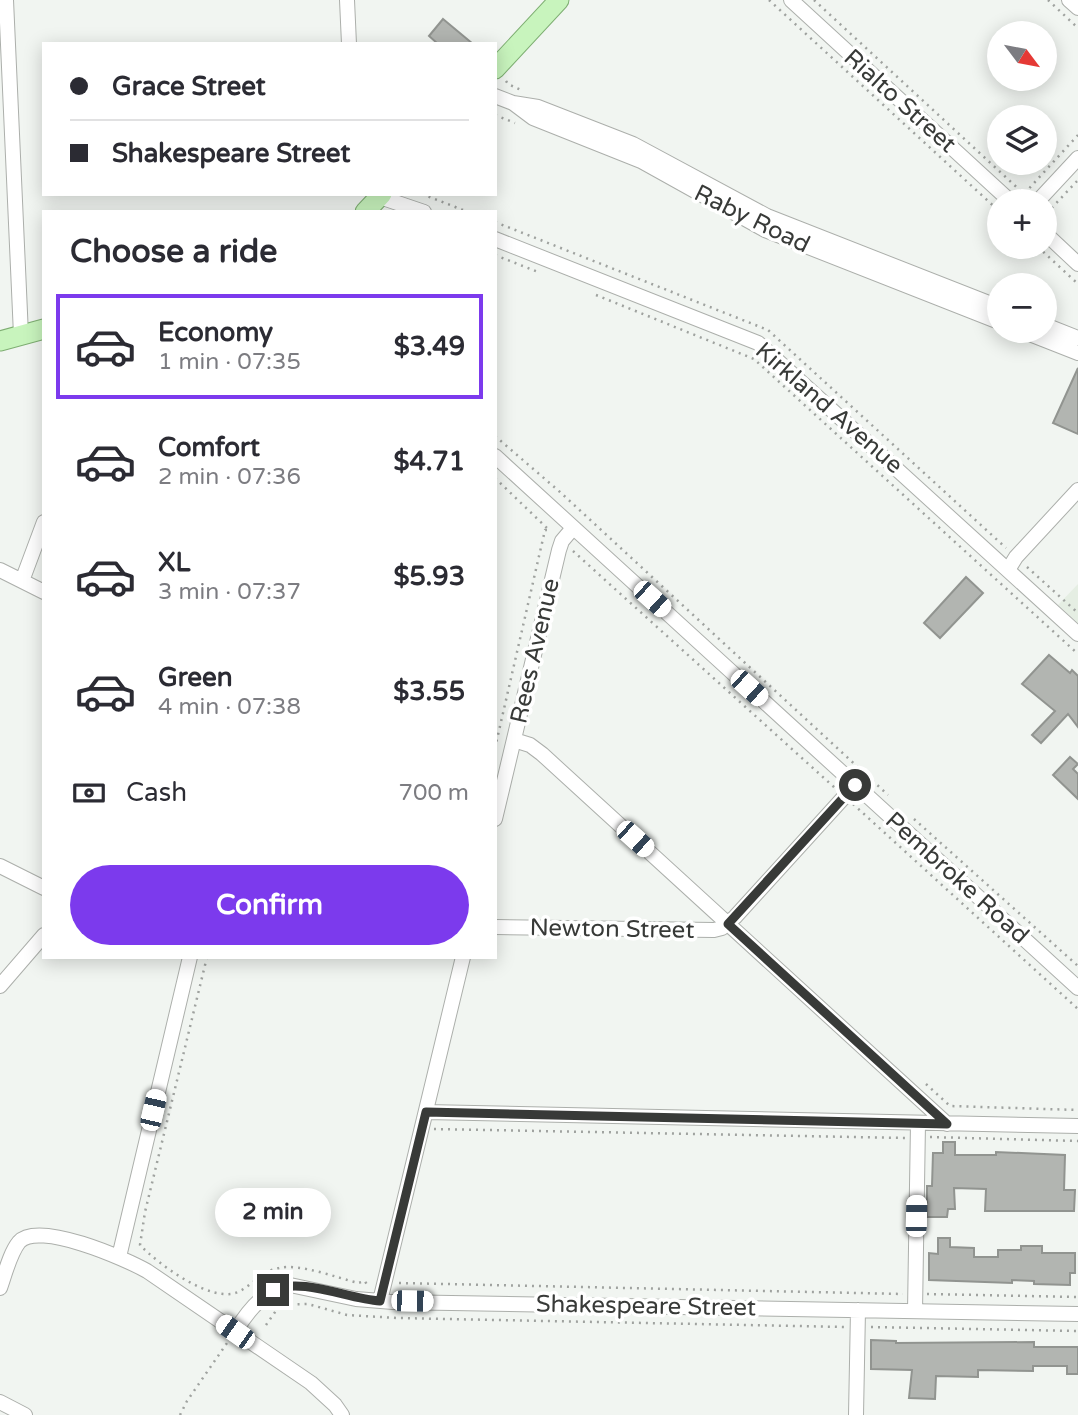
<!DOCTYPE html>
<meta charset="utf-8">
<style>
:root{--surface:#fff;--page:#f7f7f7;--text:#2b2b33;--muted:#7c7c81;--line:#e1e1e2;--accent:#7c3aed}
body{margin:0;font-family:"Varela Round",sans-serif;background:var(--page);color:var(--text);height:100vh;display:flex;flex-direction:column;font-size:26px;white-space:nowrap}
*{box-sizing:border-box;margin:0}
p{font-size:23px;color:var(--muted)}
.icon{flex:none;width:38px;height:38px;fill:none;stroke:currentColor;stroke-width:2;stroke-linecap:round;stroke-linejoin:round}
.map{position:relative;flex:1;overflow:hidden}
.drawer{position:absolute;left:42px;top:210px;width:455px;height:749px;display:flex;flex-direction:column;background:var(--surface);border-radius:0px;box-shadow:0 4px 18px #0003}
.drawer>*{flex:none}
.hud{position:absolute;left:42px;top:42px;width:455px;height:154px;border-radius:0px;box-shadow:0 4px 18px #0003;display:grid;align-content:center;height:154px;padding:0 28px;background:var(--surface)}
.needle{width:46px;rotate:122deg}
.controls{position:absolute;left:987px;top:21px;display:grid;gap:14px}
.controls a{display:grid;place-items:center;width:70px;height:70px;border-radius:50%;background:var(--surface);box-shadow:0 4px 18px #0003;font-size:35px}
.end{position:absolute;width:32px;height:32px;margin:-16px;border:9px solid #383a38;background:#fff;box-shadow:0 0 0 4px #fff}
.from{border-radius:50%}
.bubble{position:absolute;height:49px;border-radius:24px;background:var(--surface);box-shadow:0 4px 18px #0003;font-size:23px;font-weight:700;line-height:49px;text-align:center}
.car{position:absolute;width:21px;height:42px;margin:-21px -10px;border-radius:9px;box-shadow:0 0 5px 2px #0007;background:linear-gradient(#fff 24%,#345 0 40%,#fff 0 76%,#345 0 86%,#fff 0)}
.hud b{display:flex;align-items:center;gap:24px;height:66px;font-size:26px}
.hud b+b{border-top:2px solid var(--line)}
.hud i{width:18px;height:18px;background:var(--text)}
ul{padding:0;list-style:none}
li{display:flex;align-items:center;gap:21px;height:105px;margin:0 14px 10px;padding:0 14px;border:4px solid transparent;border-radius:0px}
li div{flex:1}
li b{display:block;font-size:26px}
li em{font-style:normal;font-weight:700}
li.selected{border-color:var(--accent)}
li>.icon{width:63px;height:63px;stroke-width:1.5}
h2{padding:0 28px;font-size:32px;line-height:84px}
.pay{display:flex;align-items:center;gap:18px;height:77px;padding:0 28px;font-size:26px}
.pay p{margin-inline-start:auto}
.cta{display:flex;gap:14px;margin-top:auto;padding:14px 28px}
.cta a{flex:1;height:80px;border-radius:42px;background:var(--accent);color:#fff;font-size:28px;font-weight:700;line-height:80px;text-align:center}
.map>svg:first-child{display:block}
.built{fill:#e5eee3}
.building{fill:#b2b5b1;stroke:#919490;stroke-width:2}
.lines{fill:none;stroke-linecap:round;stroke-linejoin:round}
.minor-casing{stroke:#acafab;stroke-width:16}
.major-casing{stroke:#7eae72;stroke-width:21}
.path{stroke:#9fa29f;stroke-width:2.5;stroke-dasharray:2 5;stroke-linecap:butt}
.minor{stroke:#fff;stroke-width:14}
.major{stroke:#c8f4bd;stroke-width:19}
.route{stroke:#383a38;stroke-width:9}
.labels{text-anchor:middle;dominant-baseline:central;stroke-width:7;stroke-linejoin:round;paint-order:stroke}
.street-label{font-size:24px;fill:#383a38;stroke:#fff}
</style>
<div class="map">
<svg width="1078" height="1415" viewBox="0 0 1078 1415">
<rect width="100%" height="100%" fill="#f1f5f1"/>
<path class="built" d="M1078,584V623L1058,605Z"/>
<path class="building" d="M443,19L473,44H438L429,36Z
M1078,368V434L1053,423Z
M966,577L983,593L940,638L924,623Z
M1049,655L1070,673L1072,670L1078,676V727L1068,714L1041,743L1032,735L1055,711L1022,684Z
M1070,757L1078,764L1073,769L1078,774V799L1053,775Z
M943,1142H955V1155H996V1152L1065,1155L1064,1190H1075L1074,1211H985L986,1189L954,1188L955,1209H948L947,1217H927V1186H932L933,1153H943Z
M938,1238H950V1247L974,1248V1257H998V1250H1021V1246H1042V1253H1075V1273H1070V1285L1034,1284V1281L1012,1280V1283L929,1280V1253L938,1254Z
M871,1340L896,1341V1343L1034,1342V1347H1078V1374H1067V1366H1033V1371L978,1370V1377L936,1376L935,1399L909,1398L912,1370L871,1369Z"/>
<g class="lines">
<g class="minor-casing">
<path id="minor" d="M6,0L21,335
M347,0L349,44
M791,0L1010,201
M1069,0L1078,8
M495,96L513,103L538,107L633,144L767,216L999,307
M513,103L533,118L641,161L765,230L999,322
M374,195L424,212
M1038,201L1078,158
M1045,233L1078,264
M495,239L758,343L1078,634
M1045,325L1078,338
M1022,331L1078,353
M495,456L1078,988
M0,570L44,592
M1008,570L1016,557L1078,490
M22,581L44,522
M514,740L530,745L542,754L947,1124
M495,819L559,550L562,541L573,528
M0,866L44,888
M495,927L714,930L722,928L735,917L855,785
M0,986L44,935
M426,1112L1078,1126
M119,1257L190,957
M0,1288C5,1274 10,1253 19,1242C38,1220 126,1259 147,1271L311,1383L335,1405L342,1415
M380,1301L463,957
M915,1311L918,1123
M235,1332C247,1312 265,1288 290,1285L356,1299L393,1302L1078,1314
M0,1402L25,1415
M856,1415L858,1310"/>
</g>
<g class="major-casing">
<path id="major" d="M495,69L559,0
M365,212L382,194
M0,341L44,329"/>
</g>
<path class="path" d="M769,0L999,211
M814,0L1024,194L1078,135
M1048,0L1078,28
M506,81L508,84L523,91
M495,115L515,123
M422,194L468,212
M495,222L768,330L1006,548
M1055,223L1046,214L1078,180
M1038,247L1078,284
M495,255L538,272
M596,295L754,359L1078,654
M495,436L560,492L888,795
M495,478L549,530H545L495,748
M573,551L835,788
M1027,567L1078,613
M853,804L1078,1009
M914,819L1078,966
M207,957L145,1212L140,1245C157,1263 211,1304 238,1292C253,1285 262,1271 279,1268C299,1263 338,1278 358,1283L365,1281L367,1285
M926,1084L950,1106L1078,1110
M434,1129L906,1138
M930,1137L1078,1141
M399,1283L903,1294
M927,1294L1078,1297
M266,1325L280,1305L308,1304L347,1315L397,1318L846,1327
M871,1327L1078,1331
M180,1415L187,1401L227,1343"/>
<use href="#minor" class="minor"/>
<use href="#major" class="major"/>
</g>
<g class="lines">
<path class="route" d="M273,1290C302,1277 348,1299 380,1301L426,1112L947,1124L728,924L855,785"/>
</g>
<g class="labels">
<g class="street-label">
<text transform="translate(900 101) rotate(42)">Rialto Street</text>
<text transform="translate(752 219) rotate(26)">Raby Road</text>
<text transform="translate(829 408) rotate(41)">Kirkland Avenue</text>
<text transform="translate(535 651) rotate(-77)">Rees Avenue</text>
<text transform="translate(957 878) rotate(42)">Pembroke Road</text>
<text transform="translate(612 929) rotate(1)">Newton Street</text>
<text transform="translate(646 1306) rotate(1)">Shakespeare Street</text>
</g>
</g>
</svg>
<div class="controls">
<a><svg class="needle" viewBox="-14 -14 28 28"><path d="M0-13l5 13h-10z" fill="#e53935"/><path d="M0 13l5-13h-10z" fill="#7c7c81"/></svg></a>
<a><svg class="icon" aria-label="layers" viewBox="0 0 24 24"><path d="M12 4l9 5-9 5-9-5zM3 14l9 5 9-5"/></svg></a>
<a>+</a>
<a>−</a>
</div>
<i class="end from" style="left:855px;top:785px"></i>
<i class="end" style="left:273px;top:1290px"></i>
<div class="bubble" style="left:215px;top:1188px;width:116px">2 min</div>
<i class="car" style="left:652px;top:599px;rotate:132deg"></i>
<i class="car" style="left:749px;top:688px;rotate:132deg"></i>
<i class="car" style="left:635px;top:839px;rotate:132deg"></i>
<i class="car" style="left:153px;top:1110px;rotate:13deg"></i>
<i class="car" style="left:916px;top:1216px;rotate:1deg"></i>
<i class="car" style="left:412px;top:1301px;rotate:91deg"></i>
<i class="car" style="left:235px;top:1332px;rotate:305deg"></i>
<div class="hud">
<b><i class="from"></i>Grace Street</b>
<b><i></i>Shakespeare Street</b>
</div>
<section class="drawer">
<h2>Choose a ride</h2>
<ul>
<li class="selected"><svg class="icon" aria-label="car" viewBox="0 0 24 24"><path d="M5 17H2v-5l4-1 3-4h7l3 4 3 1v5h-3M9 17h6M6 11h13"/><circle cx="7" cy="17" r="2"/><circle cx="17" cy="17" r="2"/></svg><div><b>Economy</b><p>1 min · 07:35</p></div><em>$3.49</em></li>
<li><svg class="icon" aria-label="car" viewBox="0 0 24 24"><path d="M5 17H2v-5l4-1 3-4h7l3 4 3 1v5h-3M9 17h6M6 11h13"/><circle cx="7" cy="17" r="2"/><circle cx="17" cy="17" r="2"/></svg><div><b>Comfort</b><p>2 min · 07:36</p></div><em>$4.71</em></li>
<li><svg class="icon" aria-label="car" viewBox="0 0 24 24"><path d="M5 17H2v-5l4-1 3-4h7l3 4 3 1v5h-3M9 17h6M6 11h13"/><circle cx="7" cy="17" r="2"/><circle cx="17" cy="17" r="2"/></svg><div><b>XL</b><p>3 min · 07:37</p></div><em>$5.93</em></li>
<li><svg class="icon" aria-label="car" viewBox="0 0 24 24"><path d="M5 17H2v-5l4-1 3-4h7l3 4 3 1v5h-3M9 17h6M6 11h13"/><circle cx="7" cy="17" r="2"/><circle cx="17" cy="17" r="2"/></svg><div><b>Green</b><p>4 min · 07:38</p></div><em>$3.55</em></li>
</ul>
<div class="pay"><svg class="icon" aria-label="cash" viewBox="0 0 24 24"><path d="M3 7h18v10H3z"/><circle cx="12" cy="12" r="2"/></svg>Cash<p>700 m</p></div>
<div class="cta"><a>Confirm</a></div>
</section>
</div>
